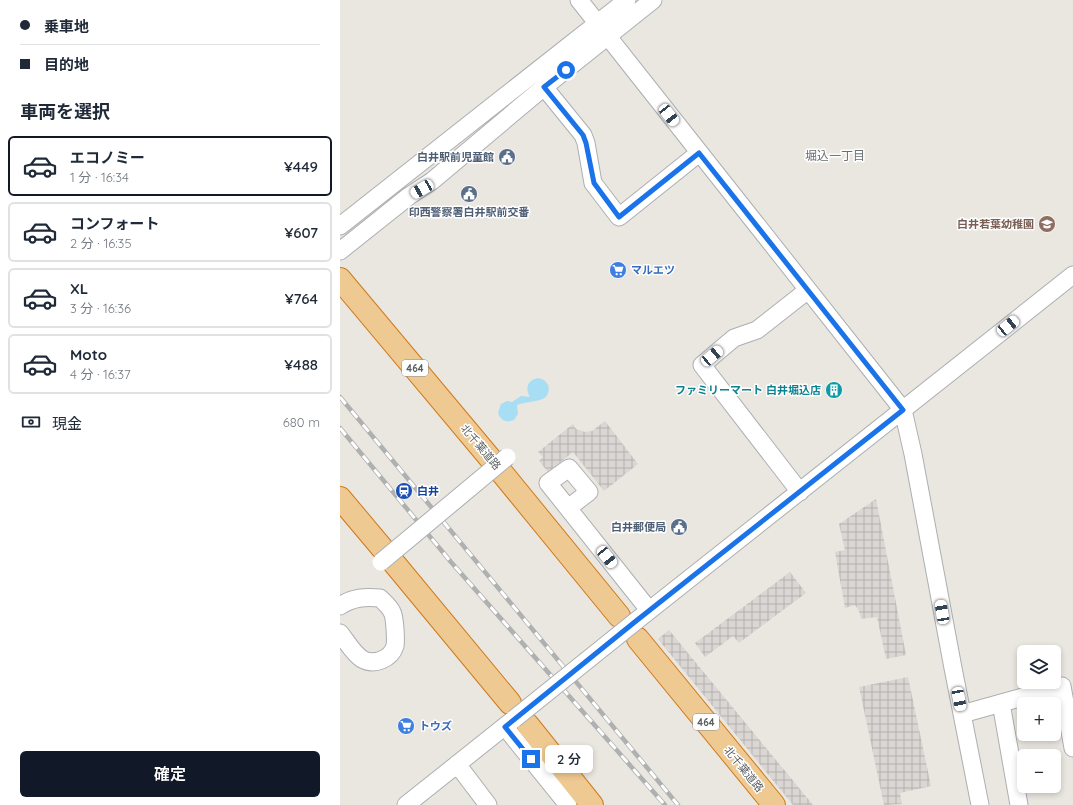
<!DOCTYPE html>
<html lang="ja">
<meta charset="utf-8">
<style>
:root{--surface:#fff;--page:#f2f2f3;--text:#1f2937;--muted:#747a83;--line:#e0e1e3;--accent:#111827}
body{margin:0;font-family:Quicksand,"Noto Sans JP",sans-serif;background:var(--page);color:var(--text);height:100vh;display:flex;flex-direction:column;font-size:15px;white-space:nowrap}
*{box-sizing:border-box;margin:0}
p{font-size:13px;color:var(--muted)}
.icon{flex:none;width:22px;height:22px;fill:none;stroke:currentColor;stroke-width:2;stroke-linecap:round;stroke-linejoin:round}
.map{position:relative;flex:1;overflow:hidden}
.drawer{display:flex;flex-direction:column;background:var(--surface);width:340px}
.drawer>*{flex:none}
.top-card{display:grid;align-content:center;height:88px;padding:0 20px;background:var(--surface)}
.buttons{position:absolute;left:677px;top:645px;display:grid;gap:8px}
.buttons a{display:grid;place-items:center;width:44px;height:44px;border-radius:6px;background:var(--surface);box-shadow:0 2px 6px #0003;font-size:20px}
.end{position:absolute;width:18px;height:18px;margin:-9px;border:5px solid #1a73e8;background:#fff;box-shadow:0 0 0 2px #fff}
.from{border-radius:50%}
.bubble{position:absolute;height:28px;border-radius:6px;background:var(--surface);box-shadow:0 2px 6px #0003;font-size:13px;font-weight:600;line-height:28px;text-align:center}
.car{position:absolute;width:12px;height:24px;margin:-12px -6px;border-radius:5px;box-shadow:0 0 3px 1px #0007;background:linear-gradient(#fff 24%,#345 0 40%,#fff 0 76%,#345 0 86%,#fff 0)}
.top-card b{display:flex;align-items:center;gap:14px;height:38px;font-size:15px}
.top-card b+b{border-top:1px solid var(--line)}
.top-card i{width:10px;height:10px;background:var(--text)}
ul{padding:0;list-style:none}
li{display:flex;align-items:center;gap:12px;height:60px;margin:0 8px 6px;padding:0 12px;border:2px solid var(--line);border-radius:6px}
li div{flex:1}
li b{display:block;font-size:15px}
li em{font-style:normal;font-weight:600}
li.on{border-color:var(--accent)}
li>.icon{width:36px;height:36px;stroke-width:1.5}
h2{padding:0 20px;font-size:18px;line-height:48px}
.pay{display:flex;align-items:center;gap:10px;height:44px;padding:0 20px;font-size:15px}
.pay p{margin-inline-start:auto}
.cta{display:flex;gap:8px;margin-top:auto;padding:8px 20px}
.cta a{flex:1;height:46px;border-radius:6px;background:var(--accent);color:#fff;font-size:16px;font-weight:600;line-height:46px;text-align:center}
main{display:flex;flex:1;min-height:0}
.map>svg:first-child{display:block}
.industrial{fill:url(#industrial-grid)}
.water{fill:#a7def4}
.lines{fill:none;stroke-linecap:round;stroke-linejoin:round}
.minor-casing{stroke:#acafb2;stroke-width:19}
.highway-casing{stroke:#d07a1a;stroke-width:24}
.minor{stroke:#fff;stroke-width:17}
.highway{stroke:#efc992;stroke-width:22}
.rail-casing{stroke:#afb0b0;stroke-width:4.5}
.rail{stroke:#fff;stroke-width:3;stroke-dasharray:9;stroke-linecap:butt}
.minor-bridge-casing{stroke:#acafb2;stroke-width:19;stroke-linecap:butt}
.minor-bridge{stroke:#fff;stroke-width:17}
.route{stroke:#1a73e8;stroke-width:5}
.labels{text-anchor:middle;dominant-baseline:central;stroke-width:3;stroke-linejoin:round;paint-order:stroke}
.shield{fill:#fff;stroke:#8b8e8f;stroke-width:1}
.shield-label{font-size:10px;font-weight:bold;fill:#595d5f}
.service-label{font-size:11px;font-weight:bold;fill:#4e5e75;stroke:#fff;text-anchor:end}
.education-label{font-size:11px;font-weight:bold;fill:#785e54;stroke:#fff;text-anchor:end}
.shop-label{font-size:11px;font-weight:bold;fill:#366cbe;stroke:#fff;text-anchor:start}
.culture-label{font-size:11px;font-weight:bold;fill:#0d838f;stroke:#fff;text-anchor:end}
.street-label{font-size:11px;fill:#595d5f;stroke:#fff}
.transit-label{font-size:11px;font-weight:bold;fill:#164399;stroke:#fff;text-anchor:start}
.neighbourhood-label{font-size:12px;fill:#6a6f71;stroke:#fff}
</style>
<main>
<section class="drawer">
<div class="top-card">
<b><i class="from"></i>乗車地</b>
<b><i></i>目的地</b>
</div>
<h2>車両を選択</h2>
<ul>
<li class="on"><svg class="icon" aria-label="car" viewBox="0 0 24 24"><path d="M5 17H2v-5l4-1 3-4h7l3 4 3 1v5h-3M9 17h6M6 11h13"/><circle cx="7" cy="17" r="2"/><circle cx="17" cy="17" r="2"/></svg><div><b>エコノミー</b><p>1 分 · 16:34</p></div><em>¥449</em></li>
<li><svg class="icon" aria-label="car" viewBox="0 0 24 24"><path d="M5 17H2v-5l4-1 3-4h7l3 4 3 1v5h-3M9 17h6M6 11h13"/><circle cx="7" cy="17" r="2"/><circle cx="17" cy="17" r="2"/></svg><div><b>コンフォート</b><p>2 分 · 16:35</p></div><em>¥607</em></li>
<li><svg class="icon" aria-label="car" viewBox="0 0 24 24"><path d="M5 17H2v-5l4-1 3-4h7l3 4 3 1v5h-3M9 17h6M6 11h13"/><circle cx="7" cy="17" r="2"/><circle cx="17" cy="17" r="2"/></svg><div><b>XL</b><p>3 分 · 16:36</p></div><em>¥764</em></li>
<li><svg class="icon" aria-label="car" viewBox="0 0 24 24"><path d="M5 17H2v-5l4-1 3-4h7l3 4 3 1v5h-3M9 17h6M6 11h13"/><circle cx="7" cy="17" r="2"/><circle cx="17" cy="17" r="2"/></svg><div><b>Moto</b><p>4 分 · 16:37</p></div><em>¥488</em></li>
</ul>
<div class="pay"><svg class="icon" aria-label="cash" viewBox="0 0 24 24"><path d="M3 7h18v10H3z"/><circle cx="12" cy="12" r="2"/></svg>現金<p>680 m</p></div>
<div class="cta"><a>確定</a></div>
</section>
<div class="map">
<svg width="733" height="805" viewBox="0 0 733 805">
<defs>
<pattern id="industrial-grid" width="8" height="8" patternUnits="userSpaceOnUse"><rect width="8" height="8" fill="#d9d6d3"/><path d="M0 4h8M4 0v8" fill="none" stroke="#b3b1ae"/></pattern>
</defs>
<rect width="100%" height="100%" fill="#eae6e0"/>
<path class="industrial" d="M265,421L298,464L264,491L233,452L208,472L199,461L203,457L198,452L233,424L236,429L245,432L252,431Z
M536,499L566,655L546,659L537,617L521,619L519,611L515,605L505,608L495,552L505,550L499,524Z
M450,572L466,593L399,643L393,636L365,657L355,643Z
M329,630L473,805H453L318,639Z
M568,677L591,786L560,793L562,804L544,805L519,687Z"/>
<path class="water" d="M198,378C208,380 212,388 206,397C197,403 187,401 177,405L178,414L174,420C167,423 161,421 158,413L161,404L167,401L172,402L181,396L190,397C185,389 187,380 198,378Z"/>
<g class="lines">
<g class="minor-casing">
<path id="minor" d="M239,0L563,410L573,454L613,668L640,805
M204,87L243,135L246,143L253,183L279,217L359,153
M0,226L287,0
M0,251L69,196L92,181L204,87L313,0
M460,492L362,365L394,338L417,330L468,290
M228,508L249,492L229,468L208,483L309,610
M0,606C13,597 25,597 40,598C44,602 50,607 52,612C55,617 56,640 55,646C51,659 34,666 22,659C13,653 7,642 0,633
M296,621L733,275
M661,703L679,805
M622,714L722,686L733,748
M165,727L228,805
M117,764L148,805
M66,805L174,719"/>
</g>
<g class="highway-casing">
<path id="highway" d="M0,279L149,457L279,616
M0,498L42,548
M54,563L170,703
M298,639L434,805
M188,725L252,805"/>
</g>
<use href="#minor" class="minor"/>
<use href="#highway" class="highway"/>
<g class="rail-casing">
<path id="rail" d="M0,397L338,805
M0,428L111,562L325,805"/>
</g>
<use href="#rail" class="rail"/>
<g class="minor-bridge-casing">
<path id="minor-bridge" d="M41,562L167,457
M174,719L296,621"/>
</g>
<use href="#minor-bridge" class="minor-bridge"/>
</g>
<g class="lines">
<path class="route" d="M191,759L165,727L296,621L563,410L359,153L279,217L254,183L246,143L243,135L204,87L226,70"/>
</g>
<defs>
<g id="civic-disc" transform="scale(0.9)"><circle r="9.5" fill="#5c6f8a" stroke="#fff"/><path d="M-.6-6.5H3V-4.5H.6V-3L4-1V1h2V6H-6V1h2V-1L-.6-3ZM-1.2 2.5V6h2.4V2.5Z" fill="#fff"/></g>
<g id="school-disc" transform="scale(0.9)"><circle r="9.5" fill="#8d6e63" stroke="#fff"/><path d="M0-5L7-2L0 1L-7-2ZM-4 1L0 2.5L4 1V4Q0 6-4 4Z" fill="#fff"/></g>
<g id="supermarket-disc" transform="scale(0.9)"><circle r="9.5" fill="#3f7fe0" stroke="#fff"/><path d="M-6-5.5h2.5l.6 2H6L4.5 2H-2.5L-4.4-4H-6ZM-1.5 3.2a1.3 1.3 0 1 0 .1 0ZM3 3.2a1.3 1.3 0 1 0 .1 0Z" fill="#fff"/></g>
<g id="building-disc" transform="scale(0.9)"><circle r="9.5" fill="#0f9aa8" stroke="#fff"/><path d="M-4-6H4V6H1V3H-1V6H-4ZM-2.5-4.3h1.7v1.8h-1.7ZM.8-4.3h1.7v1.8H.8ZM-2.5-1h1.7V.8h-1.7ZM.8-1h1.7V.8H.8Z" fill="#fff"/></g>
<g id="station-disc" transform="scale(0.9)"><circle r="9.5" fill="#1a4fb4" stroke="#fff"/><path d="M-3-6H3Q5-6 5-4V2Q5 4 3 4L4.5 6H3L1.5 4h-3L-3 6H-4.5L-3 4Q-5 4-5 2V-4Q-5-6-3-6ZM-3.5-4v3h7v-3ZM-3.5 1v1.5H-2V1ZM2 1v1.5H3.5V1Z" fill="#fff"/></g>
</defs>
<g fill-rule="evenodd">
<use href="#civic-disc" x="167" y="157"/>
<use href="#civic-disc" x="129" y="194"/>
<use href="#school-disc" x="707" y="224"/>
<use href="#supermarket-disc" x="278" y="270"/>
<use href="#building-disc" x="494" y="390"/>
<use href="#station-disc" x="64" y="491"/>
<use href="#civic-disc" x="339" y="527"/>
<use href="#supermarket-disc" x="66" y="726"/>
</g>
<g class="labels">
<g class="shield">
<rect x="62" y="360" width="26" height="16" rx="3"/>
<rect x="353" y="714" width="26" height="16" rx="3"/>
</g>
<g class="shield-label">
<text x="75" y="368">464</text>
<text x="366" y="722">464</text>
</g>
<g class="service-label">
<text x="154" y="157">白井駅前児童館</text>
<text x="129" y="212" text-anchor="middle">印西警察署白井駅前交番</text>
<text x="326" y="527">白井郵便局</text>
</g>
<g class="education-label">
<text x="694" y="224">白井若葉幼稚園</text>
</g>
<g class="shop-label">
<text x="291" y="270">マルエツ</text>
<text x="79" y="726">トウズ</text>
</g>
<g class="culture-label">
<text x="481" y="390">ファミリーマート 白井堀込店</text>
</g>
<g class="street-label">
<text transform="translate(141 447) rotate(50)">北千葉道路</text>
<text transform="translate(404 769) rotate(51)">北千葉道路</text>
</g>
<g class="transit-label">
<text x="77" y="491">白井</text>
</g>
<g class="neighbourhood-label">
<text x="495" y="155">堀込一丁目</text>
</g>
</g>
</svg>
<div class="buttons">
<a><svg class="icon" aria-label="layers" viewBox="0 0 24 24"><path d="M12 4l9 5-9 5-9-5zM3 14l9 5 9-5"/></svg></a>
<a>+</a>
<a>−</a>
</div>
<i class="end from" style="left:226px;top:70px"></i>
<i class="end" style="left:191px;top:759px"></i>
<div class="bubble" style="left:205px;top:745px;width:48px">2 分</div>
<i class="car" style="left:329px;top:115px;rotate:142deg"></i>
<i class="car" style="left:82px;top:189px;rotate:240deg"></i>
<i class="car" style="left:668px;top:326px;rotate:51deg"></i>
<i class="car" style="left:372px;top:356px;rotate:50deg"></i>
<i class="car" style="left:267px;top:557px;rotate:141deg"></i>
<i class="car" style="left:602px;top:612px;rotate:350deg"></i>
<i class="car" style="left:619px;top:699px;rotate:169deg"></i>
</div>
</main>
